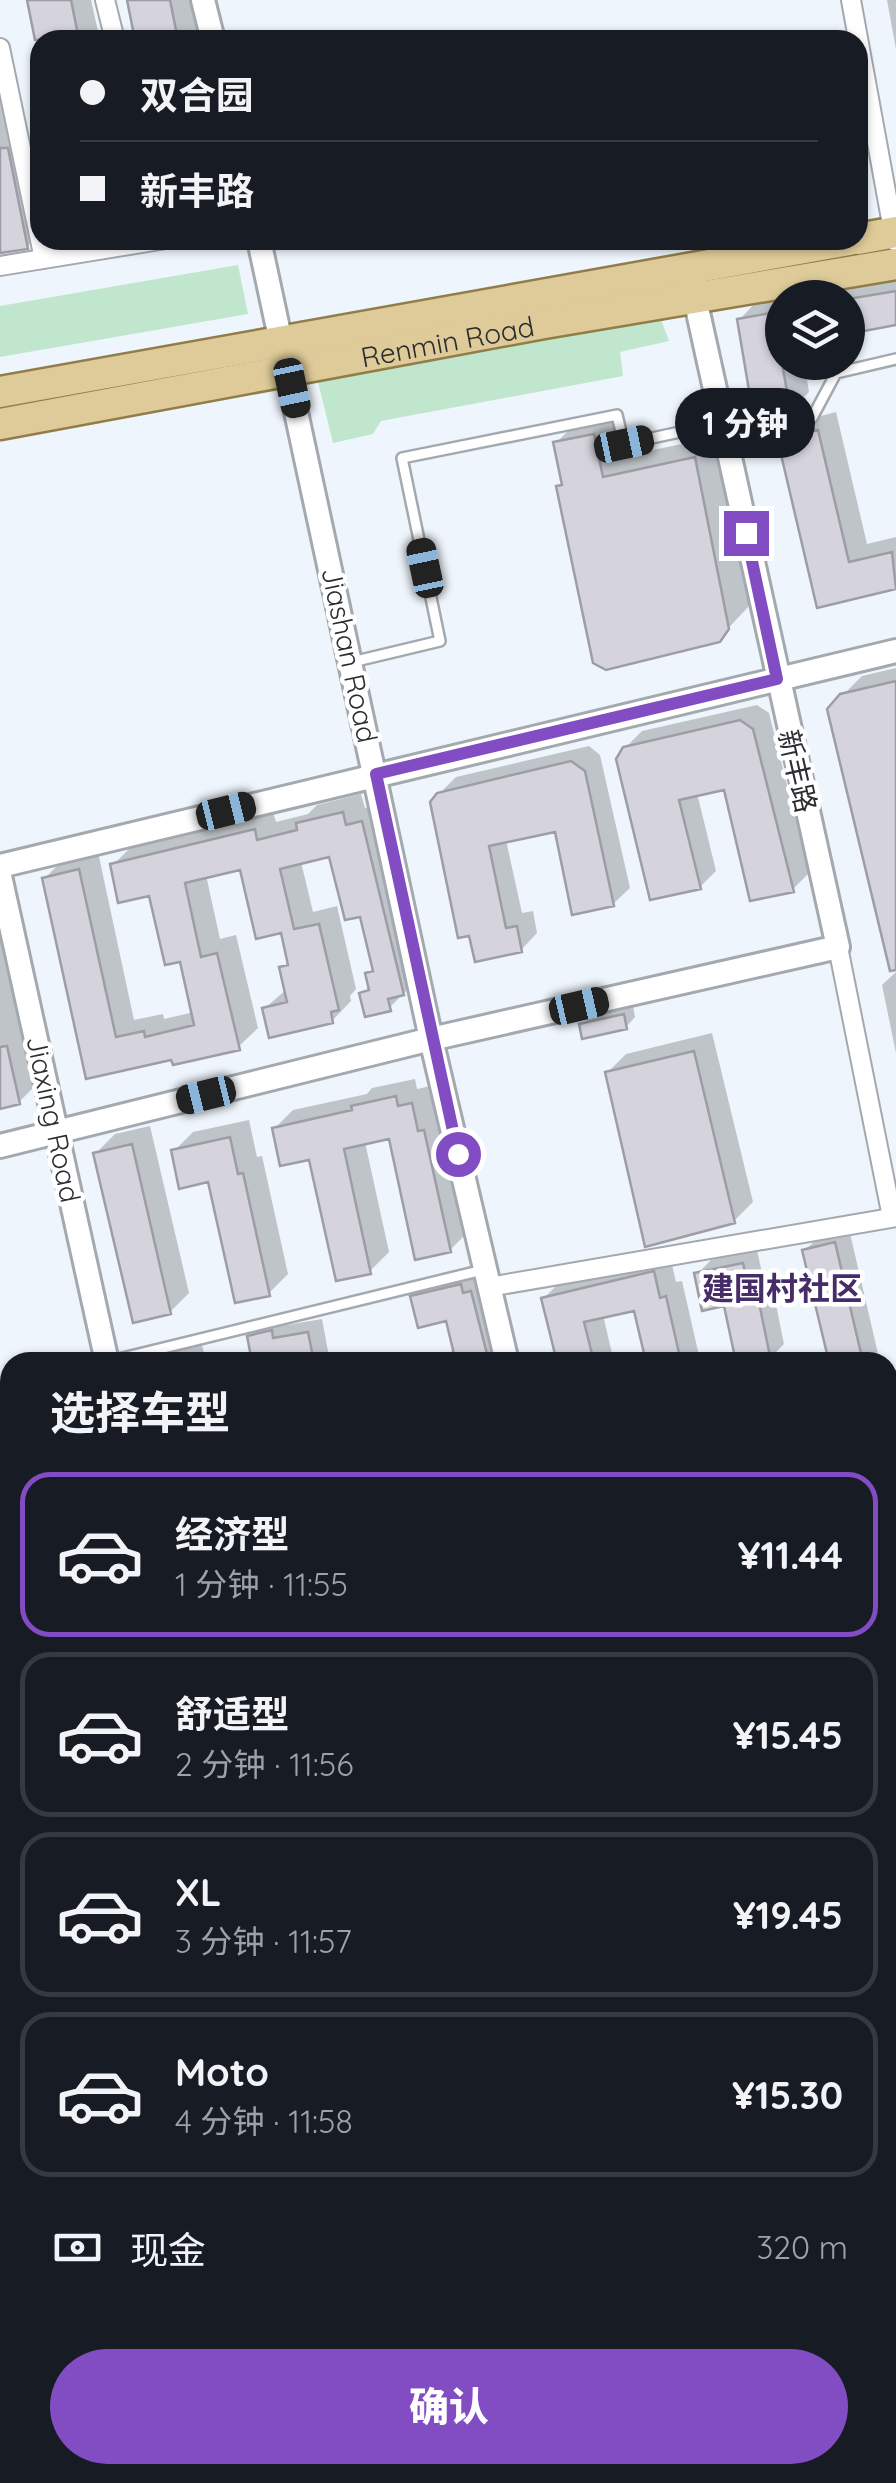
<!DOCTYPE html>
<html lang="zh">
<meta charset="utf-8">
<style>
:root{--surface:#171b24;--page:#242831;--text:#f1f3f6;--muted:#9ea1a6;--line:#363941;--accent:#824cc3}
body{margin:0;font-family:Quicksand,"Noto Sans SC",sans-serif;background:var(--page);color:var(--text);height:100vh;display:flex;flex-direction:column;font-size:38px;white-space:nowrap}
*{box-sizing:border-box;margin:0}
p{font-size:32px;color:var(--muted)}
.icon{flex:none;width:55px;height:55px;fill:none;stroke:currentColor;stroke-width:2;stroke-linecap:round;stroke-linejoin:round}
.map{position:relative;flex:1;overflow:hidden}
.panel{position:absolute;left:0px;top:1352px;width:898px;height:1132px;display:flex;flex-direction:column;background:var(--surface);border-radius:30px 30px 0 0;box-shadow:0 2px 8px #0004}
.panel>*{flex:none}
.top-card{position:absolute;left:30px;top:30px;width:838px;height:220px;border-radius:30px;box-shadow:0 2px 8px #0004;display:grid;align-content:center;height:220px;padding:0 50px;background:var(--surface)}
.fabs{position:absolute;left:765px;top:280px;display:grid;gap:20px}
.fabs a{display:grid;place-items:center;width:100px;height:100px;border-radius:50%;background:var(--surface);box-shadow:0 2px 8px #0004;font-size:50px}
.end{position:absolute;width:45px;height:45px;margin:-22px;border:12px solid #824cc3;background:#fff;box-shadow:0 0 0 5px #fff}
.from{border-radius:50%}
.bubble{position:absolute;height:70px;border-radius:35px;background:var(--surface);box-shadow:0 2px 8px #0004;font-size:32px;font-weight:800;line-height:70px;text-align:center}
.car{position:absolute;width:30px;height:60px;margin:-30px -15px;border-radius:12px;box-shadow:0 0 8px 2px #0007;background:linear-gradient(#222 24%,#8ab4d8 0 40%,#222 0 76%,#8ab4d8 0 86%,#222 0)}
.top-card b{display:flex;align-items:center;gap:35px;height:95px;font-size:38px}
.top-card b+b{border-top:2px solid var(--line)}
.top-card i{width:25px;height:25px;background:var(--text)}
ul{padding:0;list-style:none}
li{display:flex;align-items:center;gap:30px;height:165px;margin:0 20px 15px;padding:0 30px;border:5px solid var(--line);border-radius:30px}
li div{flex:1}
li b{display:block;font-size:38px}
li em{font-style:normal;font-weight:800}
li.selected{border-color:var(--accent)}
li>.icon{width:90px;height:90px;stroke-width:1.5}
h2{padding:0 50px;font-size:45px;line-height:120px}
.pay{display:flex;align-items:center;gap:25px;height:110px;padding:0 50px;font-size:38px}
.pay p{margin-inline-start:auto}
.primary-button{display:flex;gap:20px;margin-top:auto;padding:20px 50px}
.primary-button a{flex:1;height:115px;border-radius:60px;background:var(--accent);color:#fff;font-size:40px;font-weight:800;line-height:115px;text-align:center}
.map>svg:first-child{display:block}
.green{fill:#c0e7cd}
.shadow{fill:#0003}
.building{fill:#d5d4dd;stroke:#9e9da5;stroke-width:2.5}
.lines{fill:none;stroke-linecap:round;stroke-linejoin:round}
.service-casing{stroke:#a4a9b0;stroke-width:14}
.minor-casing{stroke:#a4a9b0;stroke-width:22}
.tertiary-casing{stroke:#a4a9b0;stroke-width:28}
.primary-casing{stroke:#917d48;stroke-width:35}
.service{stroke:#fff;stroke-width:9}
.minor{stroke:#fff;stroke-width:18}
.tertiary{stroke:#fff;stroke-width:22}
.primary{stroke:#decb99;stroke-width:30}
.route{stroke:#824cc3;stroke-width:12}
.labels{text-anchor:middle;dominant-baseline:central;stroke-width:9;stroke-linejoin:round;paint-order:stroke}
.street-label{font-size:28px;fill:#2b2d30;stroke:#fff}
.quarter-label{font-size:32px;font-weight:bold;fill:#462d67;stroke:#fff}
</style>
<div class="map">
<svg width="896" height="2483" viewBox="0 0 896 2483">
<rect width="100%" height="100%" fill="#eff5fc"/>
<path class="green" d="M238,265L248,314L0,357V306Z
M660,317L669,341L620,352L623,376L381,421L373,434L333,443L318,382Z"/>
<path class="shadow" d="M30,0H91L100,40H40V50Z
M130,0H192L201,40H139Z
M887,0H896V49Z
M0,53L40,233L27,247L0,253Z
M896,276V323L848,331V298H782V362H804L809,392L790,411L739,320L758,300Z
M812,412L813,418L836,412L867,544L896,537V587L819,605L779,434L798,415Z
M615,414L624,456L716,437L750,605L718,639L558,487L564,482L556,443L578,421Z
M896,668V942L842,696L862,676Z
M757,705L769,713L809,873L793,889L725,787L697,793L716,871L700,887L625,748L642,731Z
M589,746L600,755L630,888L613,904L557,829L506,840L522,913L533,911L537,933L521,950L477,959L439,794L456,777Z
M361,794L365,808L380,804L422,973L408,989L389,1008L362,994L370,985L367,974L374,967L362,914L331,854L301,862L313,912L337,906L356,989L350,996L351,1001L332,1021L265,1008L287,989L282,968L290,960L283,930L242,867L206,875L220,939L236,935L258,1028L238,1047L88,1076L45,878L64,859L98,852L134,1020L163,1014L164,1019L194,1012L182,959L151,893L113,865L132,846L273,812L276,822L308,814L317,805Z
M0,914L38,1083L19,1102L0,1106Z
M896,972V1053L882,985Z
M633,1006L635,1017L626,1027L582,1025L591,1016Z
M712,1033L753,1202L734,1221L607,1073L626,1054Z
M415,1079L417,1089L431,1086L469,1231L450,1250L391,1136L365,1142L389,1252L370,1271L311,1157L274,1129L293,1110L367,1094L372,1088Z
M249,1120L257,1157L262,1156L288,1274L269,1293L210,1179L174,1151L193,1132Z
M150,1126L189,1293L170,1312L96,1153L115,1134Z
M849,1229L879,1358L875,1362H831L805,1250L820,1236Z
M757,1250L765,1287L772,1285L784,1344L770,1358L738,1362L726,1303L697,1274L711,1260Z
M670,1256L676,1282L682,1281L700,1360L697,1362H649L636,1308L603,1315L614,1362H560L544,1298L560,1282Z
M475,1271L505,1362H439L455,1348L447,1318L413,1297L427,1283Z
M286,1317L287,1325L322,1319L330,1362H255L250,1337L264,1322Z
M201,1341L206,1362H157L172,1348Z
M896,1379V1443L888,1444V1401L892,1400L889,1386Z
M10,1470V1600L0,1554V1480Z
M10,2014V2244L0,2246V2016Z
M10,2297V2397L0,2407V2299Z
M10,2442V2475H82L84,2483H12L4,2448Z
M201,2475H259L261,2483H203Z
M286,2475H354L355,2483H288Z
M433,2475H490L491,2483H434Z
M565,2475H604L601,2483H561Z"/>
<path class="building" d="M27,0H71L79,40H35Z
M127,0H170L178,40H135Z
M0,148H8L28,249L0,253Z
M896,291V325L848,334V299Z
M782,311V345L779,346L791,414L754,420L737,319Z
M794,430L795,435L818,430L849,562L892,552L896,589L817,608L776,433Z
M594,434L603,477L695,457L729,629L720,642L606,670L593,663L556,486L562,485L553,442Z
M896,681V970L890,971L827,709L840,694Z
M740,720L753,729L794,892L750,901L724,790L679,800L701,889L650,900L616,759L623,747Z
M571,761L585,771L614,906L572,915L555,832L489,846L506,928L517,926L522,952L475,962L469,936L458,938L430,802L437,793Z
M343,812L346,825L362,821L404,995L388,999L391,1011L365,1017L359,993L369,990L365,973L373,971L360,917L345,920L329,857L280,869L294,929L319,924L339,1010L331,1012L333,1023L269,1038L262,1008L287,1002L279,967L288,965L281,933L256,939L240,870L185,883L201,957L217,953L240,1050L173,1065L171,1060L86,1079L42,878L79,869L116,1037L144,1031L145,1037L194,1025L180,962L165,965L149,896L118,903L110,864L255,829L257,840L297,830L296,823Z
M624,1014L627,1029L582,1039L579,1024Z
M7,1046L20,1104L0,1109V1047Z
M694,1051L735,1223L645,1247L605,1072Z
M396,1096L398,1106L412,1103L418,1131L424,1130L451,1252L415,1260L389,1139L344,1149L371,1274L336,1281L309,1160L280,1166L272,1128L352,1110L351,1106Z
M230,1137L238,1174L243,1173L270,1296L235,1303L208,1182L179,1189L171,1150Z
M132,1144L171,1314L133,1323L93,1153Z
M835,1242L863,1362H829L802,1250Z
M743,1263L751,1299L758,1298L771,1361L736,1362L724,1306L702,1311L694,1273Z
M654,1271L660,1298L666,1296L681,1362H646L634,1311L584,1322L594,1362H557L541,1298Z
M461,1284L463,1293L471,1291L489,1362H456L446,1321L418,1328L410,1296Z
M272,1330L273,1338L308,1332L314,1362H252L247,1336Z"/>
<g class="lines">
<g class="service-casing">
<path id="service" d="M352,662L440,641L402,458L617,415L624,444L722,423L746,430L812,418L836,373L896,359
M110,1361L483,1270"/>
</g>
<g class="minor-casing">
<path id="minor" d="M105,0L115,40
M851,0L895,241
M0,48L44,259
M0,266L160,240
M838,947L892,1217
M489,1287L896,1217
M888,2045L896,2046"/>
</g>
<g class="tertiary-casing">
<path id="tertiary" d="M203,0L213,40
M259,240L431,1039L507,1362
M0,866L896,651
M0,876L107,1362
M0,1146L431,1039L838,947L692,285
M888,1496L896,1494
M0,1707L10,1705
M888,1882L896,1862
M0,1983L10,1981
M0,2300L10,2298
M353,2475L354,2483
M633,2483L637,2475"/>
</g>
<g class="primary-casing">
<g id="primary">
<path d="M858,239L896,232"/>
<path d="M0,392L849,240"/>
<path id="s1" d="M0,424L544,323L896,264"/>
</g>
</g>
<use href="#service" class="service"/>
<use href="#minor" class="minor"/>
<use href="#tertiary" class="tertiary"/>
<use href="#primary" class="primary"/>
</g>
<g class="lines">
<path class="route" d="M458,1154L376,774L777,679L746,533"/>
</g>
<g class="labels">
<g class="street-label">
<text stroke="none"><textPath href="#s1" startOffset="455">Renmin Road</textPath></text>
<text transform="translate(350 655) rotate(78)">Jiashan Road</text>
<text transform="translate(798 771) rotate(77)">新丰路</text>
<text transform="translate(54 1119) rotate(78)">Jiaxing Road</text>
</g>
<g class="quarter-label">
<text x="782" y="1288">建国村社区</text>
</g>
</g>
</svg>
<div class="fabs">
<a><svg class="icon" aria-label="layers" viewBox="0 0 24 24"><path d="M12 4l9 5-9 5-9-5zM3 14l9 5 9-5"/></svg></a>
</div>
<i class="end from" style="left:458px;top:1154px"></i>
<i class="end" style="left:746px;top:533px"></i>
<div class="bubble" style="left:675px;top:388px;width:140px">1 分钟</div>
<i class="car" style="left:292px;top:388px;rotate:168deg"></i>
<i class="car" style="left:624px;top:444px;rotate:78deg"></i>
<i class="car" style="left:425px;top:568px;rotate:348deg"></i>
<i class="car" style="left:226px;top:811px;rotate:76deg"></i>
<i class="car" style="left:579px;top:1006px;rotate:77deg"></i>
<i class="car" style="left:206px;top:1095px;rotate:256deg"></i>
<div class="top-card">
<b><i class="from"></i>双合园</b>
<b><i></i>新丰路</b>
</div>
<section class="panel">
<h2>选择车型</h2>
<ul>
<li class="selected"><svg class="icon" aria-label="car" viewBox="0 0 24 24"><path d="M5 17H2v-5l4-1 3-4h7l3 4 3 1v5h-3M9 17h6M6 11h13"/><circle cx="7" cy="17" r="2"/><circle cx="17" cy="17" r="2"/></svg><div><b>经济型</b><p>1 分钟 · 11:55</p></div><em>¥11.44</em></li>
<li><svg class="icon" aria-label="car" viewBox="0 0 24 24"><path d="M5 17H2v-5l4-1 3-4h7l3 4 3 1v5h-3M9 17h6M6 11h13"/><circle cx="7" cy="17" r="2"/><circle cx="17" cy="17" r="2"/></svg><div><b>舒适型</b><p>2 分钟 · 11:56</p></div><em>¥15.45</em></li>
<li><svg class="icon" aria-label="car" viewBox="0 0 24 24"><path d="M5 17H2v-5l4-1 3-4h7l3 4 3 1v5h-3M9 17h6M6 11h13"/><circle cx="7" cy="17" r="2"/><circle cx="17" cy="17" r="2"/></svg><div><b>XL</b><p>3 分钟 · 11:57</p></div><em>¥19.45</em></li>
<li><svg class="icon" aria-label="car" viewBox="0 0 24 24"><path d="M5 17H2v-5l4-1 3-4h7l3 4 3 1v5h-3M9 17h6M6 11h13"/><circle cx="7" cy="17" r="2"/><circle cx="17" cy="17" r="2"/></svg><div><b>Moto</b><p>4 分钟 · 11:58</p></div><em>¥15.30</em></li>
</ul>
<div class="pay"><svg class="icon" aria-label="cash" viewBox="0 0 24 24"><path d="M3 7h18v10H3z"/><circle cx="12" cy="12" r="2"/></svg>现金<p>320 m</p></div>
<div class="primary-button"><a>确认</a></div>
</section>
</div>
